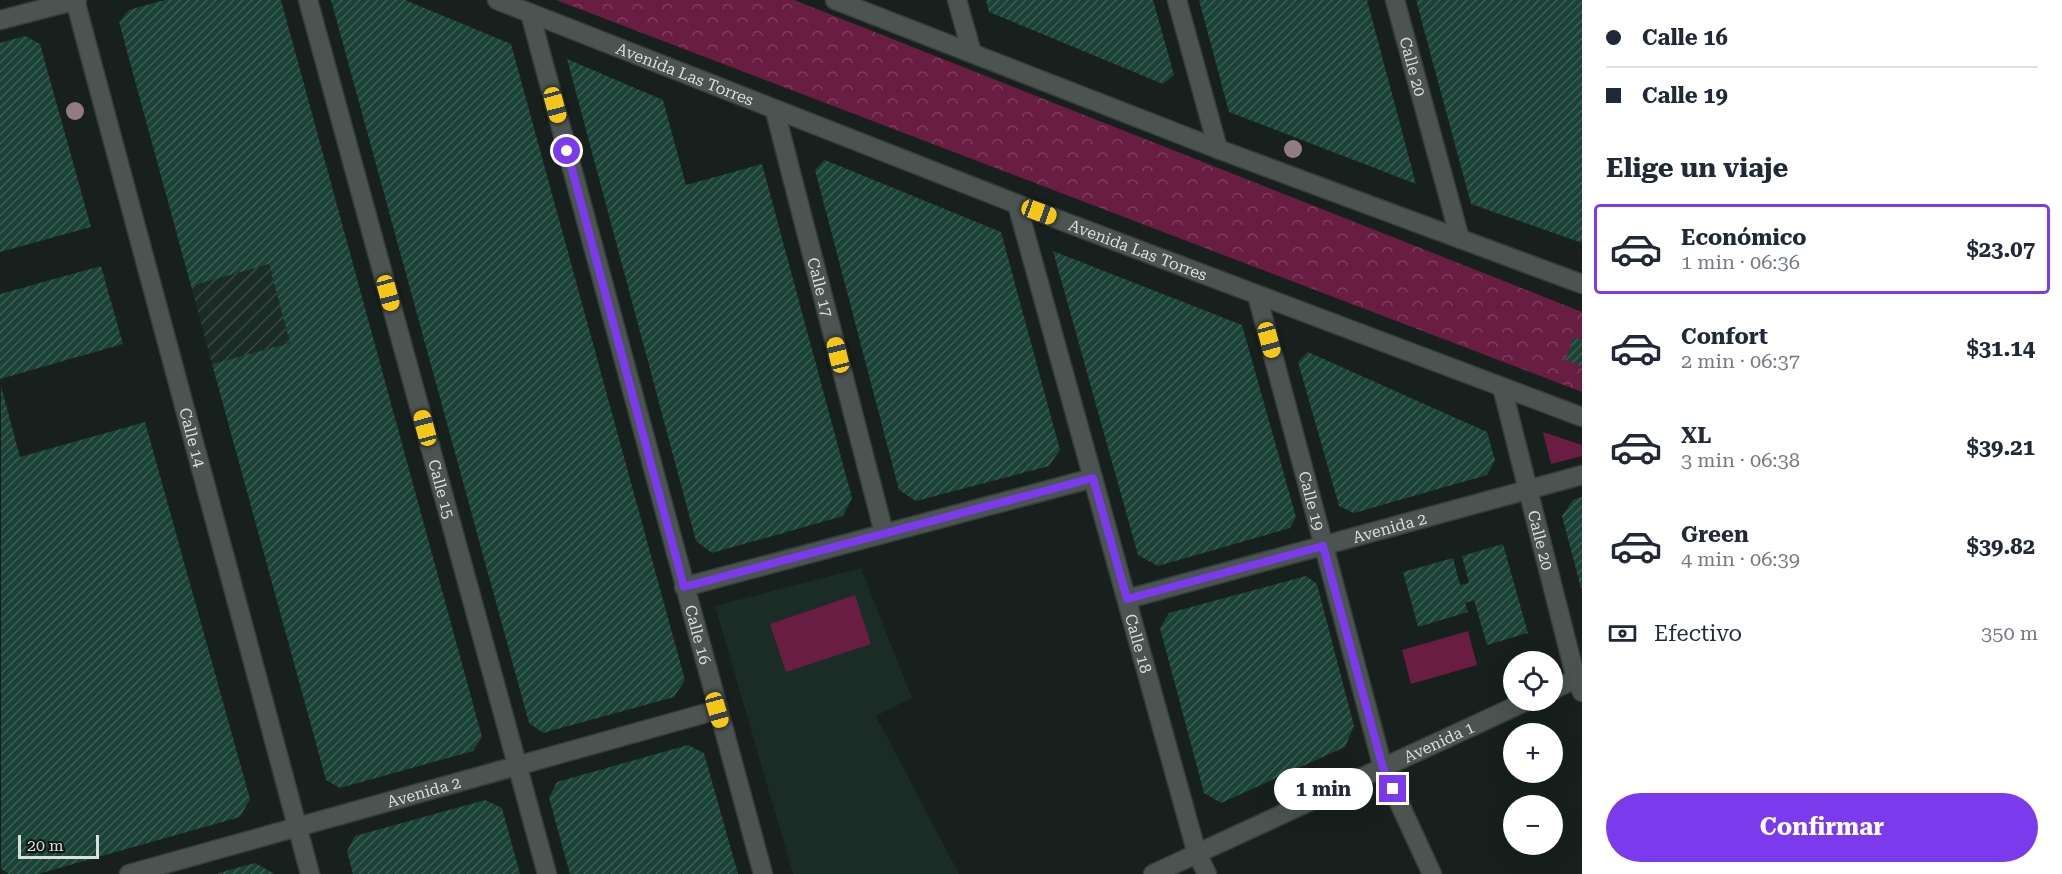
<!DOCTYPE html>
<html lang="es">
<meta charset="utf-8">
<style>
:root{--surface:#fff;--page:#f2f2f3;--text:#1f2937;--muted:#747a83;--line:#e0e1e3;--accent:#7c3aed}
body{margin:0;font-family:"Roboto Serif",serif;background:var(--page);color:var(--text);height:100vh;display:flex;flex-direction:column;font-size:22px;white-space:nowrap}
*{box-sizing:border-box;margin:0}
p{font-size:20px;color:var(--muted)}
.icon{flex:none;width:33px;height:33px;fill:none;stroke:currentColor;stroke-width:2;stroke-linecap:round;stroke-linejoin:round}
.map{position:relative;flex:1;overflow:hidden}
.panel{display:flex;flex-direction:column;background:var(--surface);width:480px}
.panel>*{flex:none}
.top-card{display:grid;align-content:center;height:132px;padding:0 24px;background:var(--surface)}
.tools{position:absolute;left:1503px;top:651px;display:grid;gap:12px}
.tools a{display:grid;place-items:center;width:60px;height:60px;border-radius:50%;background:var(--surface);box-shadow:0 6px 24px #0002;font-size:30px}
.scale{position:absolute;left:18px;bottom:15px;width:81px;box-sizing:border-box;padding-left:6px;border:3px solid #d9dfdc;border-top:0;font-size:16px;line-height:21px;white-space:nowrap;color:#d9dfdc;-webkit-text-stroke:4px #0e1613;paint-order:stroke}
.end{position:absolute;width:27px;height:27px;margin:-14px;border:8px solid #7c3aed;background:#fff;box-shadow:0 0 0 3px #fff}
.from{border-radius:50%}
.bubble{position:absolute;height:42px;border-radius:21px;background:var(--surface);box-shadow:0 6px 24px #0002;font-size:20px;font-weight:700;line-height:42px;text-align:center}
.car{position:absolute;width:18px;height:36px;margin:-18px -9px;border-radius:8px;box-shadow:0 0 4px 2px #0007;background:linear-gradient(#f5c518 24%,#345 0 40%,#f5c518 0 76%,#345 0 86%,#f5c518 0)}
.top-card b{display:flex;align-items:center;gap:21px;height:57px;font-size:22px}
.top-card b+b{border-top:2px solid var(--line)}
.top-card i{width:15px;height:15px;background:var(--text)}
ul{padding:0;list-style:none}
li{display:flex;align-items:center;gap:18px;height:90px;margin:0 12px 9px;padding:0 12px;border:3px solid transparent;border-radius:6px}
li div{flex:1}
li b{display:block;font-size:22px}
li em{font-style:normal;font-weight:700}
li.selected{border-color:var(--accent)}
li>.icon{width:54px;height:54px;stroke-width:1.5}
h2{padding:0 24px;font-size:27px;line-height:72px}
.pay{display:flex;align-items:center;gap:15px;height:66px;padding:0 24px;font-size:22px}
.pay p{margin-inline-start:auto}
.button{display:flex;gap:12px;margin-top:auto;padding:12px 24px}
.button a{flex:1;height:69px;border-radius:36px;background:var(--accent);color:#fff;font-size:24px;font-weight:700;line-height:69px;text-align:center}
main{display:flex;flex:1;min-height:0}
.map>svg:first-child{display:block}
.built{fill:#1b2b26}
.industrial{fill:url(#industrial-furrows)}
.green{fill:#6a1d42}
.park{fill:url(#park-crowns)}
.building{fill:url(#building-hatch)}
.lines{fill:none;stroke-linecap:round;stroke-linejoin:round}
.minor-casing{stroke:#363c3a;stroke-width:21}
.minor{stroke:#4b5451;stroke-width:18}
.tree{fill:#937b84}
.route{stroke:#7c3aed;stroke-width:8}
.labels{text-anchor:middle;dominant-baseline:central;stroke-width:4.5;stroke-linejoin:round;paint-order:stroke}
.street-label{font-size:16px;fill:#d9dfdc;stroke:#0e1613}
</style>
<main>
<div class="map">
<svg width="1582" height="874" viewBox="0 0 1582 874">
<defs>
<pattern id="industrial-furrows" width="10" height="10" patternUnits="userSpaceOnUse" patternTransform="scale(1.5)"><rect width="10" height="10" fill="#1b2b26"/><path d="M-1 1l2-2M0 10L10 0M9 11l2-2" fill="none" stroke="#3c4945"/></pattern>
<pattern id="park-crowns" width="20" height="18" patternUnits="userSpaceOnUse" patternTransform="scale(1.5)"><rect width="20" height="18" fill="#6a1d42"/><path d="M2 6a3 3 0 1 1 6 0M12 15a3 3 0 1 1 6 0" fill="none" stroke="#7f3d5d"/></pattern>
<pattern id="building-hatch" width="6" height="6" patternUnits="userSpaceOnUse" patternTransform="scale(1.5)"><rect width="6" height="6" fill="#1a4236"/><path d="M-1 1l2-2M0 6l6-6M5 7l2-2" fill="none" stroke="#3b5d52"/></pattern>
</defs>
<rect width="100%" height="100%" fill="#17201c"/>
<path class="built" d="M861,568L912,698L876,716L959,874H793L715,606Z"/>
<path class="industrial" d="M269,264L290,343L212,364L191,286Z"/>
<path class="green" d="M1543,432L1582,445V456L1551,464Z
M855,595L871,644L786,672L770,624Z
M1468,631L1477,665L1411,684L1402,650Z"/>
<path class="park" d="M556,0H794L1582,312V392Z"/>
<path class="building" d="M165,0H281L482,737L473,751L340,788L326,780L212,364L290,343L269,264L191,286L119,22L129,10Z
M331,0H405L511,44L685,680L674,697L543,733L529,723Z
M986,0H1153L1174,75L1163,84L989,12Z
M1199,0H1367L1416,184L1229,112Z
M1416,0H1582V243L1471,204Z
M25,36L40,44L91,227L0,252V43Z
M567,59L663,100L686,185L762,164L852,498L843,516L712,553L696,541Z
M825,160L1001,232L1060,450L1049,466L916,501L899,490L815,170Z
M1053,251L1242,325L1296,517L1290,528L1158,566L1138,555Z
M101,266L123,344L0,379V294Z
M1574,337L1582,340V366L1565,360Z
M1308,352L1487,432L1495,460L1487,475L1354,513L1339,506L1298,362Z
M1,386L20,457L145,422L250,799L240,817L38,874H9L1,869Z
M1582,497V588H1581L1562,516L1573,500Z
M1503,544L1528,633L1487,645L1474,600L1465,603L1468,612L1418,627L1403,572L1453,558L1460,585L1469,583L1462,556Z
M1306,576L1317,584L1354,726L1345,747L1221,803L1204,793L1160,628L1169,613Z
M688,745L704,753L738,874H570L549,798L557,782Z
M485,800L502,808L520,874H353L347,851L355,836Z
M255,863L275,874H218V873Z"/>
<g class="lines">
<g class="minor-casing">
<g id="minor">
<path id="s1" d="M75,0L310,874"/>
<path id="s2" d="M308,0L547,874"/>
<path id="s3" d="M497,0L1017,204L1582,417"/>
<path d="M835,0L1218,149L1582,284"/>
<path d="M957,0L972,53"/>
<path d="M1177,0L1218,149"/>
<path id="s4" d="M1395,0L1460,239"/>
<path id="s5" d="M530,13L763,874"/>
<path d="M0,20L77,0"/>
<path id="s6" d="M775,111L884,533"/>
<path id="s7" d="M1017,204L1197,854L1207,874"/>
<path id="s8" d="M1257,295L1383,768L1432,874"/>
<path id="s9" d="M1502,387L1576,679L1582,692"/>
<path d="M684,587L1093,478"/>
<path id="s10" d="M1127,599L1582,475"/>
<path d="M1552,690L1582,676"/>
<path id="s11" d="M129,874L717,710"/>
<path id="s12" d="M1153,874L1529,700"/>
</g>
</g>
<use href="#minor" class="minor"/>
</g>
<g class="tree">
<circle cx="75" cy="111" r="9"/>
<circle cx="1293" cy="149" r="9"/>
</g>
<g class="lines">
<path class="route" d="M567,151L684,587L1093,478L1127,599L1323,546L1383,768L1393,789"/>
</g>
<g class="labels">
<g class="street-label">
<text stroke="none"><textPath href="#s4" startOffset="69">Calle 20</textPath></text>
<text stroke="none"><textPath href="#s3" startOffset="202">Avenida Las Torres</textPath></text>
<text stroke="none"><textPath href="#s3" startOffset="688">Avenida Las Torres</textPath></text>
<text stroke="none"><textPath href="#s6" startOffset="182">Calle 17</textPath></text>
<text stroke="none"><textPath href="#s1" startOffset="453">Calle 14</textPath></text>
<text stroke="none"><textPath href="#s2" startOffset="507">Calle 15</textPath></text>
<text stroke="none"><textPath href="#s8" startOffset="213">Calle 19</textPath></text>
<text stroke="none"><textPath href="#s10" startOffset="272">Avenida 2</textPath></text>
<text stroke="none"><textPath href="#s9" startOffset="158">Calle 20</textPath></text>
<text stroke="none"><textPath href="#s5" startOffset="644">Calle 16</textPath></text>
<text stroke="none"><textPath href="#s7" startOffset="456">Calle 18</textPath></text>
<text stroke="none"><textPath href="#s12" startOffset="315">Avenida 1</textPath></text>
<text stroke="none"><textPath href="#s11" startOffset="306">Avenida 2</textPath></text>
</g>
</g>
</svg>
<div class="tools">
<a><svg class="icon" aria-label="locate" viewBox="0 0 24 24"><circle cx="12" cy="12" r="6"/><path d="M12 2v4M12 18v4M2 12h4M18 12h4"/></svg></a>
<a>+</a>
<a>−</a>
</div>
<div class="scale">20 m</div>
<i class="end from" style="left:567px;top:151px"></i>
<i class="end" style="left:1393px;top:789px"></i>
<div class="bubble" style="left:1274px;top:768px;width:99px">1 min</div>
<i class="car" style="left:555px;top:105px;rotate:165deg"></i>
<i class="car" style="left:1039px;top:212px;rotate:110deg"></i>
<i class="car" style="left:388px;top:293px;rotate:165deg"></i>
<i class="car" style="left:1269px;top:340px;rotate:165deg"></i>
<i class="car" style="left:838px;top:355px;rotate:346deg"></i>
<i class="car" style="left:425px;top:428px;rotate:345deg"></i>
<i class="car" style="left:717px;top:710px;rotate:164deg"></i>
</div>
<section class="panel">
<div class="top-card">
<b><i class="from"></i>Calle 16</b>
<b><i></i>Calle 19</b>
</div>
<h2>Elige un viaje</h2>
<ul>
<li class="selected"><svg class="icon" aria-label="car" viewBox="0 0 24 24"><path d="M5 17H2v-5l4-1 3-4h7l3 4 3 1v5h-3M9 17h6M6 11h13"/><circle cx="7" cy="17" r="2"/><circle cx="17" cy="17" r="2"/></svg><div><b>Económico</b><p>1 min · 06:36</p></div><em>$23.07</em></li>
<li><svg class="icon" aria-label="car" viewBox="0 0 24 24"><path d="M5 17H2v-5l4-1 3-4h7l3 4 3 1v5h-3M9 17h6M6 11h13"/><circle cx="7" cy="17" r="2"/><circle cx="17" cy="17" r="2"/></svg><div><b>Confort</b><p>2 min · 06:37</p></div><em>$31.14</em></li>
<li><svg class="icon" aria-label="car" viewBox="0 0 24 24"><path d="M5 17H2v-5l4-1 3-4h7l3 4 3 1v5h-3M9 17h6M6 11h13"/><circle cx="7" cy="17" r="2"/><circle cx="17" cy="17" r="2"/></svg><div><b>XL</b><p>3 min · 06:38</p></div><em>$39.21</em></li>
<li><svg class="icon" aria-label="car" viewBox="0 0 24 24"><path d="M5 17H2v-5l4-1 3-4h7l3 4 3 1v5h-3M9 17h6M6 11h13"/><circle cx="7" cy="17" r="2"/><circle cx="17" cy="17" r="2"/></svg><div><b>Green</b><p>4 min · 06:39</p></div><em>$39.82</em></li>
</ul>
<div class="pay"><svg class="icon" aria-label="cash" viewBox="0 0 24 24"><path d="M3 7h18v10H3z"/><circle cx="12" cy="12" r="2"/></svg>Efectivo<p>350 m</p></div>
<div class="button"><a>Confirmar</a></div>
</section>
</main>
